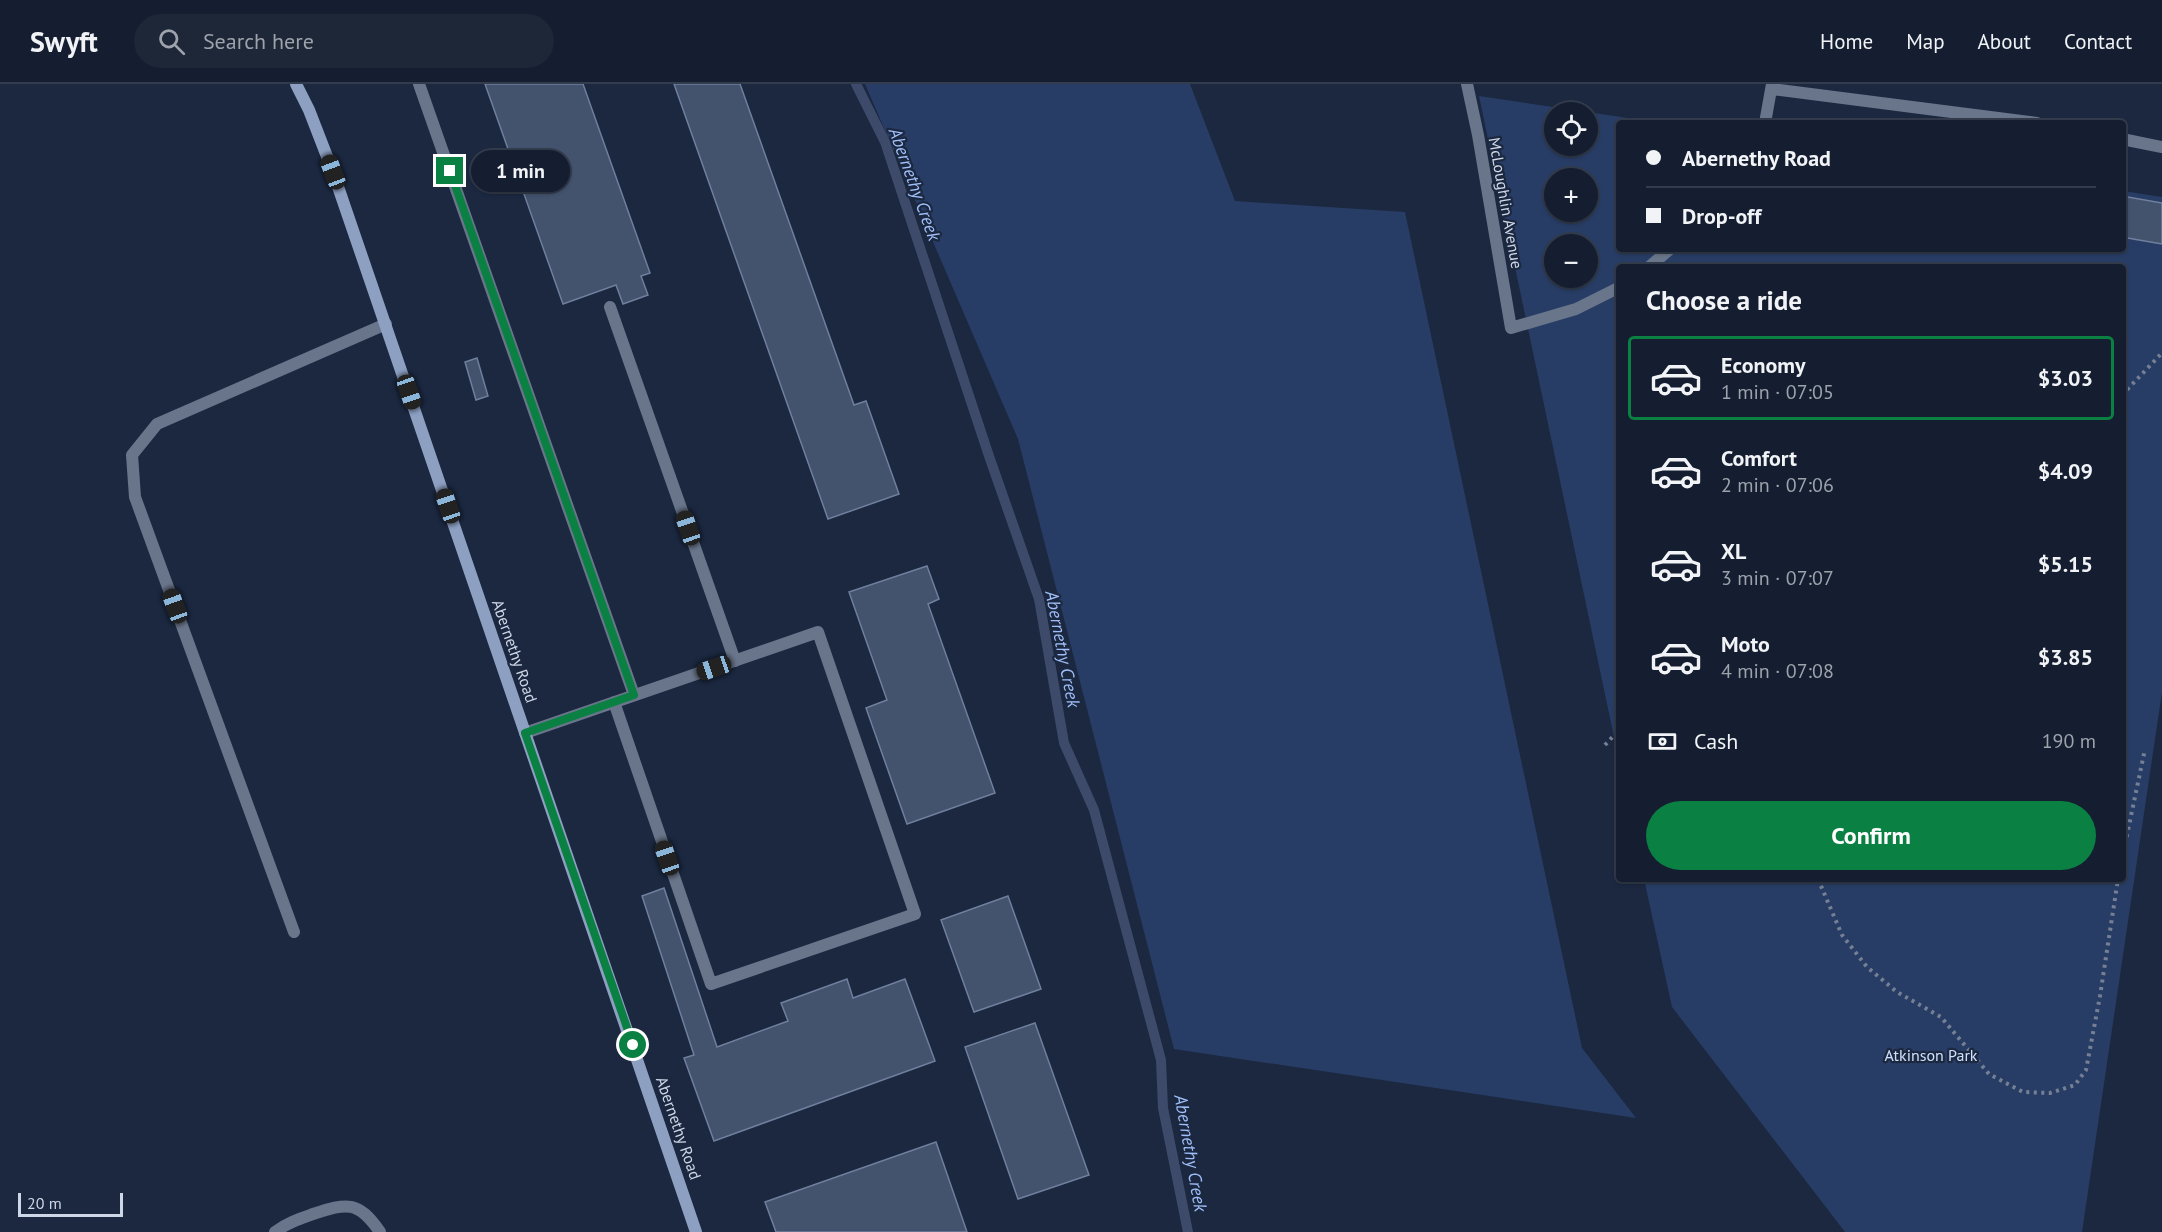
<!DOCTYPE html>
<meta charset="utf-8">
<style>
:root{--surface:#141e30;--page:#1d2738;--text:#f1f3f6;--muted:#9da2ab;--line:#333c4c;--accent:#0b8043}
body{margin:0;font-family:"PT Sans",sans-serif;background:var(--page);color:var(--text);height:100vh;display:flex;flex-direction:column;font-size:22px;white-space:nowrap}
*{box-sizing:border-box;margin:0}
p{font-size:20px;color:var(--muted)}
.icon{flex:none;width:33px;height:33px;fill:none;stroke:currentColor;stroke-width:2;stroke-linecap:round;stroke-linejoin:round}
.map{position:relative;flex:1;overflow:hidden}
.drawer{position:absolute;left:1616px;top:180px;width:510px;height:618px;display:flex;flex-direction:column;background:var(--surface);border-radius:6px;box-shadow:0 2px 4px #0004,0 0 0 2px var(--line)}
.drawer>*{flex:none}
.hud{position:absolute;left:1616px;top:36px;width:510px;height:132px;border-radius:6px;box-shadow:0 2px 4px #0004,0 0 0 2px var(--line);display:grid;align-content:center;height:132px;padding:0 30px;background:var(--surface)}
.controls{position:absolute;left:1544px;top:18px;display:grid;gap:12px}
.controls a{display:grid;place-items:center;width:54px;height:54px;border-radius:50%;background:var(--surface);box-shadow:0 2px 4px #0004,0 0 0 2px var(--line);font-size:30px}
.scale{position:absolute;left:18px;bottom:15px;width:105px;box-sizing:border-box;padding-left:6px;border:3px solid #ced7e7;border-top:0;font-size:16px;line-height:21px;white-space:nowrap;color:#ced7e7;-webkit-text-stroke:4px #1b2840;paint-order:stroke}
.end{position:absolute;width:27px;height:27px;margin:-14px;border:8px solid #0b8043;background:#fff;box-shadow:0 0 0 3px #fff}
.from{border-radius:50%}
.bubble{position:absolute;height:42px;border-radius:21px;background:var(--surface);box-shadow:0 2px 4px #0004,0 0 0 2px var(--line);font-size:20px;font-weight:600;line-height:42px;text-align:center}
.car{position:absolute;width:18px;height:36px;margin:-18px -9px;border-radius:8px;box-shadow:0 0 4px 2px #0007;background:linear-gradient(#222 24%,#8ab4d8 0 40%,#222 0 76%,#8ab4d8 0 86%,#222 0)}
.hud b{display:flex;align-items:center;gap:21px;height:57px;font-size:22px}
.hud b+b{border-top:2px solid var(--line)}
.hud i{width:15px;height:15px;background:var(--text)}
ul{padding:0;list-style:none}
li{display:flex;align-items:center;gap:18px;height:84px;margin:0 12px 9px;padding:0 18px;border:3px solid transparent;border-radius:6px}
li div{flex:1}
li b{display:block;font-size:22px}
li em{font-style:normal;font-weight:600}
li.selected{border-color:var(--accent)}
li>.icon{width:54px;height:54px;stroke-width:1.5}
h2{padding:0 30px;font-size:27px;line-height:72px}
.pay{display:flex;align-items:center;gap:15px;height:66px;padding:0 30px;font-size:22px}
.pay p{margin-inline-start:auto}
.button{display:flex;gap:12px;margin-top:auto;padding:12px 30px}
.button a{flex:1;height:69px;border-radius:36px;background:var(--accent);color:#fff;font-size:24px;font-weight:600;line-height:69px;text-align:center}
header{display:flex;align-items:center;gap:36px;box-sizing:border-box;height:84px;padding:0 30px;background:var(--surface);border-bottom:2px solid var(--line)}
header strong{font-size:28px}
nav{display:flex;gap:33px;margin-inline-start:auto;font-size:21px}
.search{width:420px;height:54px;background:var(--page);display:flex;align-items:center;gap:15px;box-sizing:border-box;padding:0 21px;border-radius:33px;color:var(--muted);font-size:22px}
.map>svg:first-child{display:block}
.green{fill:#283d65;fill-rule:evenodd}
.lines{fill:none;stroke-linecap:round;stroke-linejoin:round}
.stream{stroke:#3e4a6a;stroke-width:10}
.building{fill:#43526d;stroke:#6f7f9d;stroke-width:1.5}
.path{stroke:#758094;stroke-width:4;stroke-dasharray:3 4.5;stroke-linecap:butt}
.service{stroke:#69758a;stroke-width:12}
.minor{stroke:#69758a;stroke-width:12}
.secondary{stroke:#8da0c2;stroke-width:12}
.route{stroke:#0b8043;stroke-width:8}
.labels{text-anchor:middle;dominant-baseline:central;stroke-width:4.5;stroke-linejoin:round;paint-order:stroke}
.street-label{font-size:16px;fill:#ced7e7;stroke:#1b2840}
.park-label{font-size:16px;fill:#d0e1fe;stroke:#1b2840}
.water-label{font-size:18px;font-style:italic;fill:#a0bff9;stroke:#1b2840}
</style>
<header>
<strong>Swyft</strong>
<div class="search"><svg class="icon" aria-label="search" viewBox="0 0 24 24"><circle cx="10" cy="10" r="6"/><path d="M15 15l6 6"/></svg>Search here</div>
<nav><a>Home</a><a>Map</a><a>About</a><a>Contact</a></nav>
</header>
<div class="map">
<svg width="2162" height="1148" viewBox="0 0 2162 1148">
<rect width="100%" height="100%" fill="#1b2840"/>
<path class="green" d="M865,0H1190L1235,117L1405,128L1582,964L1636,1034L1174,965L1018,355Z
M1479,12L1662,39H1618V165H2122L2123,107L2162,113V608L2082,1148H1845L1672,923L1644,795H2122V183H1618V672ZM1554,28H1587V62H1554ZM1554,94H1587V128H1554ZM1554,160H1587V194H1554Z"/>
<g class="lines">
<path class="stream" d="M856,0L885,58L989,372L1039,515L1064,659L1094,726L1161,976L1163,1024L1188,1148"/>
</g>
<path class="building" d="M485,0H583L650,189L641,192L648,211L623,220L616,201L563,220Z
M674,0H740L854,321L866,317L899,410L828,435Z
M2122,112L2162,119V160L2122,153Z
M477,274L488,312L476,316L465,278Z
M927,482L939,515L928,520L995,709L907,740L866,624L887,616L849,508Z
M664,804L717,963L788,937L781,919L847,895L853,914L905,895L935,977L714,1057L684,974L694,971L642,812Z
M1008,812L1041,905L974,928L941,836Z
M1035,939L1089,1091L1018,1115L965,963Z
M936,1058L967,1148H776L765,1118Z"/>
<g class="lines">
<path class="path" d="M2122,311L2162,269
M1605,661L1618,647
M2122,775L2145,665
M1818,795L1842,851L1867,883L1897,908L1941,933L1989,990L2023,1008L2050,1009L2075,1001L2086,986L2100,912L2118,795"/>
<path class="service" d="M419,0L634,611
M610,223L735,577
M525,649L818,548L915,830L711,900L614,618
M294,848L135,413L132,371L157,340L386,240
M275,1148C287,1139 299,1135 313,1130C347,1119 358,1116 380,1148"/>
<path class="minor" d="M1467,0L1478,51L1511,244L1576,225L1618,204
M1772,5L2037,39
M1765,39L1772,0
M2122,55L2162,63
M1649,183L1670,165"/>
<path class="secondary" d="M296,0L309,26L333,88L696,1148"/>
</g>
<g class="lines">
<path class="route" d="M450,87L634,611L525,649L633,961"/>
</g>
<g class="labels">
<g class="street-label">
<text transform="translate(1506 119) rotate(80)">McLoughlin Avenue</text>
<text transform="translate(515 567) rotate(71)">Abernethy Road</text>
<text transform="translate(679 1044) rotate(71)">Abernethy Road</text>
</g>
<g class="park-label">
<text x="1931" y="971">Atkinson Park</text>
</g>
<g class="water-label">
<text transform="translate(915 100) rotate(70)">Abernethy Creek</text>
<text transform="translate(1063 565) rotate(79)">Abernethy Creek</text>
<text transform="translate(1191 1069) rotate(80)">Abernethy Creek</text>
</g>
</g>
</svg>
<div class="controls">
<a><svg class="icon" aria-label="locate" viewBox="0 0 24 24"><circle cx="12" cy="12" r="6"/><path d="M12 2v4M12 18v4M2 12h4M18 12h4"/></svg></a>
<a>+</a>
<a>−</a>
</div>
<div class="scale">20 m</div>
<i class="end from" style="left:633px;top:961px"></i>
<i class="end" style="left:450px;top:87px"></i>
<div class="bubble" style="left:471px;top:66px;width:99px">1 min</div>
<i class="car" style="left:333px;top:88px;rotate:339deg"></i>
<i class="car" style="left:409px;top:308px;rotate:161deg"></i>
<i class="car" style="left:448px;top:422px;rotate:341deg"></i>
<i class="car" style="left:688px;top:444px;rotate:341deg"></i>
<i class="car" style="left:175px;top:522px;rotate:340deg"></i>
<i class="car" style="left:714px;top:584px;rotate:251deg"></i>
<i class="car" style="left:667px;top:774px;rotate:341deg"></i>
<div class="hud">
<b><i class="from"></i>Abernethy Road</b>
<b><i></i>Drop-off</b>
</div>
<section class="drawer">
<h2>Choose a ride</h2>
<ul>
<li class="selected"><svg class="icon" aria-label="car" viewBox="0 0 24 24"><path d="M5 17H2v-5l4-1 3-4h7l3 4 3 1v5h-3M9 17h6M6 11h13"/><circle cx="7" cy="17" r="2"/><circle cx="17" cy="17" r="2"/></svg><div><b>Economy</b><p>1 min · 07:05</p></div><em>$3.03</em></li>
<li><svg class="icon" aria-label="car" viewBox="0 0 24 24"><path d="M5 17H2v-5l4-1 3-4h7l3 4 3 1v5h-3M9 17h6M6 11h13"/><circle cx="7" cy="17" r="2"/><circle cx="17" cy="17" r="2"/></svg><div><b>Comfort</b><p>2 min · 07:06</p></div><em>$4.09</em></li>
<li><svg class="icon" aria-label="car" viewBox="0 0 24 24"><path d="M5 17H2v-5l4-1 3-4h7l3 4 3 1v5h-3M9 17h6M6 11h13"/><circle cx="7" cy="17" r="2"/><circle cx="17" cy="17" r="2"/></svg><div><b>XL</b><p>3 min · 07:07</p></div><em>$5.15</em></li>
<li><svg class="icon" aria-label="car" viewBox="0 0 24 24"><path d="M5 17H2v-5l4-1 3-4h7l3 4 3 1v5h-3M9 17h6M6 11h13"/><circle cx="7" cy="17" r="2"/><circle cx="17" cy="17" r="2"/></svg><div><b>Moto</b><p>4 min · 07:08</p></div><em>$3.85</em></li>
</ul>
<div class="pay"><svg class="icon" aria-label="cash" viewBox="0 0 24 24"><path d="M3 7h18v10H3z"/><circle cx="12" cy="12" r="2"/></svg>Cash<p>190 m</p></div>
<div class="button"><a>Confirm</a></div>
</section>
</div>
